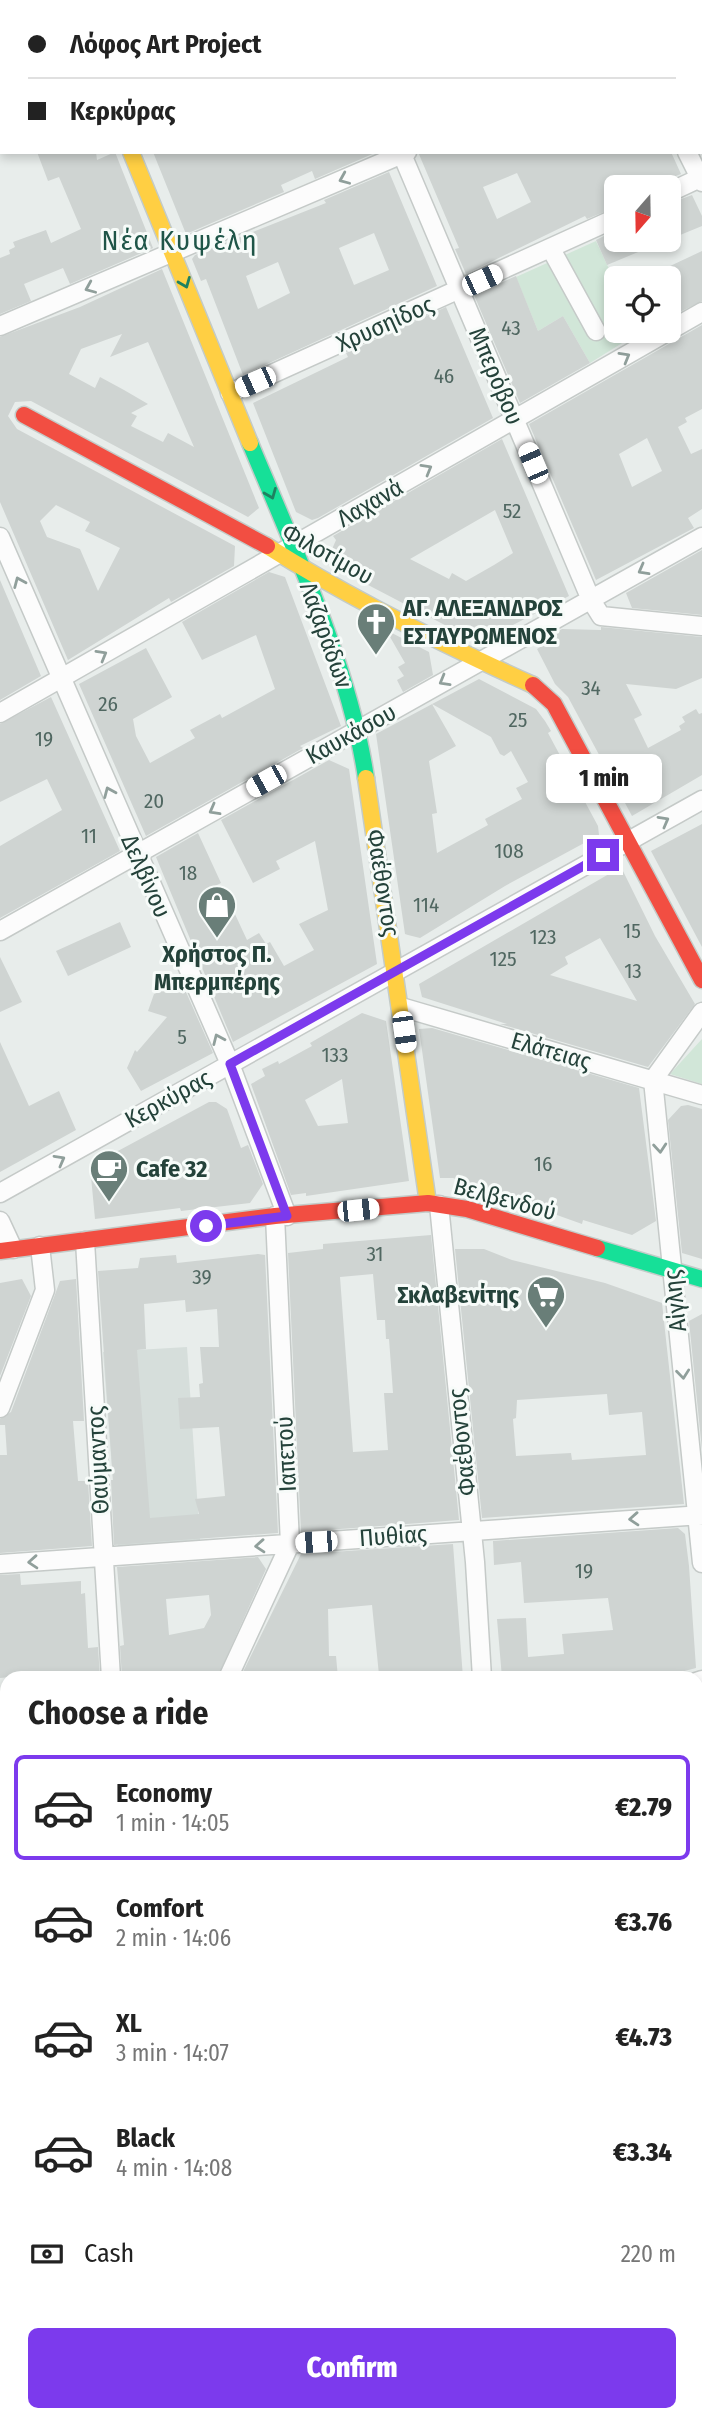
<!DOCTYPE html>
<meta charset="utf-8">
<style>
:root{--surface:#fff;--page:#f6f6f6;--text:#222;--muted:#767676;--line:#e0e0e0;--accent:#7c3aed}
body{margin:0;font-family:"Fira Sans Condensed",sans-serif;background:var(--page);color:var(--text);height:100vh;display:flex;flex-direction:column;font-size:26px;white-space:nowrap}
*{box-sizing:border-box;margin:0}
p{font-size:23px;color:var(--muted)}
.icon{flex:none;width:38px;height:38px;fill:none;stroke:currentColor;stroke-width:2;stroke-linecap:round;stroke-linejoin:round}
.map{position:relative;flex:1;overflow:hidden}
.details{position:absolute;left:0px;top:1671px;width:704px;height:751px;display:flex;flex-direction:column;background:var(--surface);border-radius:21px 21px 0 0;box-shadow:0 4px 10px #0003}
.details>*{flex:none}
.banner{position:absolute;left:0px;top:0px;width:704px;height:154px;box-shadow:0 4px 10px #0003;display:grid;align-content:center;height:154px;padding:0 28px;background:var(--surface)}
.needle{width:46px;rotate:200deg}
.tools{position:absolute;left:604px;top:175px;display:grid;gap:14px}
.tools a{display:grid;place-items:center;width:77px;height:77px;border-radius:10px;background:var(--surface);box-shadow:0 4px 10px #0003;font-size:35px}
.end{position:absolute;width:32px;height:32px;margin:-16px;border:9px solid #7c3aed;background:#fff;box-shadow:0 0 0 4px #fff}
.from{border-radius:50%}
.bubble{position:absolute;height:49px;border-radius:10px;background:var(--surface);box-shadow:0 4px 10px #0003;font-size:23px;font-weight:800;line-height:49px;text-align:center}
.car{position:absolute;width:21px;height:42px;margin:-21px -10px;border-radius:9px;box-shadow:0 0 5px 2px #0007;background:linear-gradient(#fff 24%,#345 0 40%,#fff 0 76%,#345 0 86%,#fff 0)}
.banner b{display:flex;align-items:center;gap:24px;height:66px;font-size:26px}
.banner b+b{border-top:2px solid var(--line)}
.banner i{width:18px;height:18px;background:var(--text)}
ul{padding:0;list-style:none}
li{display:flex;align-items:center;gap:21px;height:105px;margin:0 14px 10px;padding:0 14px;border:4px solid transparent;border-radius:10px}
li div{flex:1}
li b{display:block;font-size:26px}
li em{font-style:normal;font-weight:800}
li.active{border-color:var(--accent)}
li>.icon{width:63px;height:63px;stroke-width:1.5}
h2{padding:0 28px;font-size:32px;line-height:84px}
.pay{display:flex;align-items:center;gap:18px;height:77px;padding:0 28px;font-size:26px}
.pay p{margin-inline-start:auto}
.action{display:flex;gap:14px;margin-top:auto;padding:14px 28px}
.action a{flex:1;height:80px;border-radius:10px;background:var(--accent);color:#fff;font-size:28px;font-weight:800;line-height:80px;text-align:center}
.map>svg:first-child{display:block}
.built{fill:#d6dedb}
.green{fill:#d1e6d8}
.building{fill:#cfd4d2;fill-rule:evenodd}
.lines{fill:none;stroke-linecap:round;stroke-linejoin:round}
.street-casing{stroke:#c5cac8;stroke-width:21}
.fast-casing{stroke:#c3cbc8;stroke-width:19}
.slow-casing{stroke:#c3cbc8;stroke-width:19}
.jam-casing{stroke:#c3cbc8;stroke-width:19}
.street{stroke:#fcfcfc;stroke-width:18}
.fast{stroke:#16e098;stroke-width:16}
.slow{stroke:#ffcf43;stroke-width:16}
.jam{stroke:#f24e42;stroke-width:16}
.oneway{stroke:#909f9b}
.oneway2{stroke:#1e8160}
.route{stroke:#7c3aed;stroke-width:9}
.labels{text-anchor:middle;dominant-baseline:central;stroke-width:6;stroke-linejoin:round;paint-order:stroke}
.number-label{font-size:21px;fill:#506761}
.street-label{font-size:24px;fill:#24423a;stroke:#f7fbf9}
.poi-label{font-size:24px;font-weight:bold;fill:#24423a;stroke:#f7fbf9;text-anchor:start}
.quarter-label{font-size:28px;letter-spacing:2px;fill:#1f5548;stroke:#f7fbf9}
</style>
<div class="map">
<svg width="702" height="2421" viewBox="0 0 702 2421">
<rect width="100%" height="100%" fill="#e8edeb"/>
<path class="built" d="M187,1347L200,1540L118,1546L103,1352Z"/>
<path class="green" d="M596,241L616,284L604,290L616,316V331H622L627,340L590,363L563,316L538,331L516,277Z
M702,1039V1084L670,1074Z"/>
<path class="building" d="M37,152H96L97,160L115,152L153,248L70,284L63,268L24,284L31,301L0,314V258L10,254L9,250L15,247L13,242L46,230L51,243L81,229L59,177L48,181Z
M153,152H377L315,179L312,171L281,185L284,192L186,234Z
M418,152H671L681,174L647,187H616V207L587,219L585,216L466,274L455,249L459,248ZM517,173L531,202L497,219L483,187Z
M389,172L437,286L243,375L206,279L201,281L192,259L195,255L326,203L324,200ZM374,233L389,270L354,285L339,248ZM278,262L290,293L258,309L246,276Z
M692,195L702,216V226L668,240V204Z
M616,230V240H667L607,265L596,240Z
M702,251V301L668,318V267Z
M162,269L259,508L248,517L31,401L15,402L8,416L17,429L235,546L234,566L171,602L169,598L68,660L0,502V337L80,307ZM122,334L110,357L148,342L194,447L168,433L163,442L131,426L137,416L131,413L148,404L124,390L100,377L95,388L69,374L81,349ZM56,505L90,522L85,531L120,548L98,591L80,549L47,537L40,521Z
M516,276L538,331L563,316L590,363L520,403L474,295Z
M446,307L493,418L318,518L312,520L296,512L253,403L348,357L346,353Z
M702,325V409L685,418L687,422L678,427L691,454L702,449V509L688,518L694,528L596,580L529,424ZM647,438L662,471L632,487L619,454Z
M622,331H646L628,341Z
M502,439L569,596L511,626H520L485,646L326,563L336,540L333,536ZM495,510L513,553L494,565L466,581L452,573L449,579L410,559Z
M702,550V615L632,608L626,593Z
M269,572L285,577L341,726L300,746L303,748L146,836L79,684L146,648L172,697L133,719L136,736L150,763L195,738L190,730L220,714L222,718L275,689L256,635L202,660L182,622Z
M0,580L41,676L0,700Z
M601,627L702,637V678L676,689L626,684L642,715L634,719L648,748L681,730L679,726L685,722L682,717L696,709L699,714L702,713V775L632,816L568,697L555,684L537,649L550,641L548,637L562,629L601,630Z
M386,630L429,652L433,675L403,692L397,680L404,676L398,667L405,663Z
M479,679L536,709L545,721L551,731L548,733L598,826L599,835L505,886L420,938L408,935L405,934L376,734ZM432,704L491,737L500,754L504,756L511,751L528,782L516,788L522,799L485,819L488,825L437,853L432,814L437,813L429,761L456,746Z
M51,697L120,851L0,918V846L62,810L47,779L0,802V724Z
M329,760L349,769L377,964L233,1042L156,857L198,833L221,883L207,890L220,918L234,912L247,940L259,933L266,944L270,942L284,966L314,950L299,924L328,910L315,841L276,861L280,869L253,883L221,820Z
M702,824V947L651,851Z
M621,867L655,936L695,1004L648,1067L500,1024H507L422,997L419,984ZM600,938L637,1001L550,975L568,964L565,957Z
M120,922L131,947L68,976L56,951Z
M0,957L22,1002L0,1012Z
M182,983L213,1053L141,1091L127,1068L135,1050L137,1052L167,1017L148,1011L154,994Z
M362,1013L386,1021L409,1181L306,1196V1193L291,1195L251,1084L265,1076L262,1069L278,1061L279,1064L312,1046L310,1043ZM342,1079L348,1123L318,1126L305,1100Z
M432,1028L639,1088L656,1221L632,1235L583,1220L582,1224L453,1178H440L419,1029Z
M0,1042L29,1106L59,1091L76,1130L0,1172Z
M209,1102H216L227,1109L241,1148L248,1145L263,1184L250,1203L181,1211L180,1208L95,1219L90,1166Z
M688,1105L702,1109V1259L682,1253L668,1120L681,1106Z
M431,1235L459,1520L301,1532L288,1253L323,1249V1244ZM373,1274L377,1320H385L386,1339H389L393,1393H384L388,1450L353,1452L340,1277Z
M455,1249H484L512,1260L605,1283L662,1303L684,1504L482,1518ZM607,1394L609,1415L642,1412L646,1455L572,1460L571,1453L516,1456L513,1419L516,1418L517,1400Z
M258,1254L265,1255L278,1533L114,1545L111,1480H113L98,1271L138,1268L140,1258L176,1255L177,1263ZM185,1300L186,1312L217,1309L219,1347H200L203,1383L199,1384L200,1397L178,1398L180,1429L219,1427L225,1496L195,1499L199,1514L150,1518L137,1350L146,1349L144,1304Z
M22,1279L31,1296L0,1376V1283Z
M76,1279L84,1421H73L78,1481H88L92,1546L0,1553V1455H7L5,1425H0V1419L11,1412L60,1281Z
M702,1314V1450L689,1321Z
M678,1528L685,1534L689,1566L696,1668L658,1678H502L497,1619L526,1618L528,1657L564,1654L562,1634L613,1630L608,1598L524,1603L521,1562L494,1565L493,1541Z
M453,1544L463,1678H423L422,1673L417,1672L379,1675L372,1605L328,1609L329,1656H336L338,1678H240L301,1554Z
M258,1557L266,1569L217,1678H122L120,1646L124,1645L117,1567ZM209,1595L211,1615L204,1628L169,1635L166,1599Z
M20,1574L21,1585L81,1581V1594L85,1593L88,1648L98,1647L100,1678H47L42,1674L0,1678V1575Z"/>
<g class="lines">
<g class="street-casing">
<path id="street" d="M69,0V2
M337,0V2
M610,0L611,2
M163,2L167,0
M0,70L2,69
M401,152L591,600L601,616L702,626
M687,152L702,182
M668,193L700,178
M551,249L596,331
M0,326L407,152
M230,393L616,218
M0,537L230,1064L287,1216
M0,713L702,312
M0,931L702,537
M401,1007L702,1095
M702,1012L653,1080L702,1563
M0,1193L702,800
M439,1205L475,1562L482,1678
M0,1221L13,1249
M85,1241L111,1678
M0,1408L45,1290L40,1246
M0,1564L702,1515
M228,1678L290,1544L275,1216
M696,1682L702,1680
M696,1832L702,1830
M0,1861L7,1859
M0,2053L7,2051
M0,2100L7,2111
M696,2306L702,2308
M203,2421L224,2415"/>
</g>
<g class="fast-casing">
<path id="fast" d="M250,443C293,546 350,668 366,778
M597,1248L702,1279"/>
</g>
<g class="slow-casing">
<path id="slow" d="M131,152L250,443
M267,546C351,599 442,644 533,685
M366,778L428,1203"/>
</g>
<g class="jam-casing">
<path id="jam" d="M24,415L267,546
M533,685L554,704L702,980
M0,1251L275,1216L428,1203L467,1209L597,1248
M696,1967L702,1966
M696,2101L702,2099
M0,2365L7,2361"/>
</g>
<use href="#street" class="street"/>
<use href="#fast" class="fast"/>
<use href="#slow" class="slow"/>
<use href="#jam" class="jam"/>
</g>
<defs><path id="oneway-chevron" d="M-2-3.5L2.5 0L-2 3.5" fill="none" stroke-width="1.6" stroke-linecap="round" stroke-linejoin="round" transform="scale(1.75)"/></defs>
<g class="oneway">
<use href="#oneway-chevron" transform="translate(344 179) rotate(157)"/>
<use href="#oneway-chevron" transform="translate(90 288) rotate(157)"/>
<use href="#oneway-chevron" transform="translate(625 357) rotate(-30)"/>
<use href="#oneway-chevron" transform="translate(427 469) rotate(-30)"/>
<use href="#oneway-chevron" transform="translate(643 570) rotate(151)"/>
<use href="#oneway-chevron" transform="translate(19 582) rotate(-113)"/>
<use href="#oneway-chevron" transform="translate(102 655) rotate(-30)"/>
<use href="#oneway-chevron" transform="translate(444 681) rotate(150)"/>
<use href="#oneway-chevron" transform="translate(109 792) rotate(-113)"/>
<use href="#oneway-chevron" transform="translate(214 810) rotate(151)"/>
<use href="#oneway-chevron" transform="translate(664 821) rotate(-29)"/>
<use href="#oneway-chevron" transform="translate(218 1039) rotate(-114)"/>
<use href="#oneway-chevron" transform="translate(660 1148) rotate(85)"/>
<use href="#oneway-chevron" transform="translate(60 1160) rotate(-29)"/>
<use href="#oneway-chevron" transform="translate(683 1374) rotate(84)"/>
<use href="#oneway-chevron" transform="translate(634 1519) rotate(176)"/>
<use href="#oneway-chevron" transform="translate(260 1546) rotate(176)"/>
<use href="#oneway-chevron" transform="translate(33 1562) rotate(176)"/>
</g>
<g class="oneway2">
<use href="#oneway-chevron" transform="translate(185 283) rotate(68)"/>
<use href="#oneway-chevron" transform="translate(271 494) rotate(68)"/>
</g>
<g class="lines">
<path class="route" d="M206,1226L287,1216L230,1064L603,855"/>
</g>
<defs>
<g id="church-pin" transform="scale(2.0125)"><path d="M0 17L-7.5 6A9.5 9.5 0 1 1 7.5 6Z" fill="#697e78" stroke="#f7fbf9"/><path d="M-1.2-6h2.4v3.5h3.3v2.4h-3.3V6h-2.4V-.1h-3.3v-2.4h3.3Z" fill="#fff"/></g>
<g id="shop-pin" transform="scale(2.0125)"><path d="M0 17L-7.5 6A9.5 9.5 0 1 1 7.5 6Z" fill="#697e78" stroke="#f7fbf9"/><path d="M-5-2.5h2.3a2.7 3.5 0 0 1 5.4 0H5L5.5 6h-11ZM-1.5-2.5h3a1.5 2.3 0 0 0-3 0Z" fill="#fff"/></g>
<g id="cafe-pin" transform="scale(2.0125)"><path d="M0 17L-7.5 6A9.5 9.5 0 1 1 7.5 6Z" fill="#697e78" stroke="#f7fbf9"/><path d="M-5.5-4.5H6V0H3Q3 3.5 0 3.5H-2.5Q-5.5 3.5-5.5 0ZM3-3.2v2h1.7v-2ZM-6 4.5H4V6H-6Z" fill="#fff"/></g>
<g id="supermarket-pin" transform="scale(2.0125)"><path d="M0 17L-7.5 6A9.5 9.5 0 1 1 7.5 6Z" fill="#697e78" stroke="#f7fbf9"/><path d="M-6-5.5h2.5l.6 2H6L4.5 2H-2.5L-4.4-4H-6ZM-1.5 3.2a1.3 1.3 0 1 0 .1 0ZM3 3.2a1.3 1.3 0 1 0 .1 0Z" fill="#fff"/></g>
</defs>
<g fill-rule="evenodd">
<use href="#church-pin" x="376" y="622"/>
<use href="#shop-pin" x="217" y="905"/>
<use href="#cafe-pin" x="109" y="1169"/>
<use href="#supermarket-pin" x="546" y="1295"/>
</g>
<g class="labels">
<g class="number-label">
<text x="511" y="328">43</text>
<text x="444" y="376">46</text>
<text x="512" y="511">52</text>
<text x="591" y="688">34</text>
<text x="108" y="704">26</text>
<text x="518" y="720">25</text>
<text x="44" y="739">19</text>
<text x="154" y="801">20</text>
<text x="89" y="836">11</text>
<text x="509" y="851">108</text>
<text x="188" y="873">18</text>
<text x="426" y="905">114</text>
<text x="632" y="931">15</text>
<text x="543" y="937">123</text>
<text x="503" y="959">125</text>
<text x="633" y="971">13</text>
<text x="182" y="1037">5</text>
<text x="335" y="1055">133</text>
<text x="543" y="1164">16</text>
<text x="375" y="1254">31</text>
<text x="202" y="1277">39</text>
<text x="584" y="1571">19</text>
</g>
<g class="street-label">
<text transform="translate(385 324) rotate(-24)">Χρυσηίδος</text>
<text transform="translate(496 376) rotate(67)">Μπερόβου</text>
<text transform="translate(370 503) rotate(-30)">Λαχανά</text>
<text transform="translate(328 554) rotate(29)">Φιλοτίμου</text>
<text transform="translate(326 635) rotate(70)">Λαζαράδων</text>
<text transform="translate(351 734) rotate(-29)">Καυκάσου</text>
<text transform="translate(146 876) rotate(66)">Δελβίνου</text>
<text transform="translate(383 883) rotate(81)">Φαέθοντος</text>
<text transform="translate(551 1051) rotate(16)">Ελάτειας</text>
<text transform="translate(168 1099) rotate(-29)">Κερκύρας</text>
<text transform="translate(505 1199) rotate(15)">Βελβενδού</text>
<text transform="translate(675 1301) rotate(-96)">Αίγλης</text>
<text transform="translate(462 1442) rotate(-96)">Φαέθοντος</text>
<text transform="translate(286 1454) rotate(-93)">Ιαπετού</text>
<text transform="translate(98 1460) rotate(-93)">Θαύμαντος</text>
<text transform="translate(393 1536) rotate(-4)">Πυθίας</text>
</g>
<g class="poi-label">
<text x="403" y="608">ΑΓ. ΑΛΕΞΑΝΔΡΟΣ<tspan x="403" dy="28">ΕΣΤΑΥΡΩΜΕΝΟΣ</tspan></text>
<text x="217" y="954" text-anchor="middle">Χρήστος Π.<tspan x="217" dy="28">Μπερμπέρης</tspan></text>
<text x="136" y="1169">Cafe 32</text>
<text x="519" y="1295" text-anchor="end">Σκλαβενίτης</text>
</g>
<g class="quarter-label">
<text x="180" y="240">Νέα Κυψέλη</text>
</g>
</g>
</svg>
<div class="tools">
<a><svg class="needle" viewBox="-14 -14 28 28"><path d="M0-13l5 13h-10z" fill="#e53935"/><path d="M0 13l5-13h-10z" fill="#767676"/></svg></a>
<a><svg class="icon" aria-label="locate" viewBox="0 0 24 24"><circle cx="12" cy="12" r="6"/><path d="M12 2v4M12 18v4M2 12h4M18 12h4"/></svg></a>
</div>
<i class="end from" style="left:206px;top:1226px"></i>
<i class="end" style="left:603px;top:855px"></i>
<div class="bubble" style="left:546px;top:754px;width:116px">1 min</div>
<i class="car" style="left:482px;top:280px;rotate:65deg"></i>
<i class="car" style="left:255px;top:382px;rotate:246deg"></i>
<i class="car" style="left:533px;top:463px;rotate:337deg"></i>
<i class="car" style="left:266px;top:781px;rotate:241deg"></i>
<i class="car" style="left:404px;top:1032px;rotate:172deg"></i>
<i class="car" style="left:358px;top:1210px;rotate:84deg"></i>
<i class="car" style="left:316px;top:1542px;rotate:266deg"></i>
<div class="banner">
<b><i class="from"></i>Λόφος Art Project</b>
<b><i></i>Κερκύρας</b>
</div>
<section class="details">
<h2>Choose a ride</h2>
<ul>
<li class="active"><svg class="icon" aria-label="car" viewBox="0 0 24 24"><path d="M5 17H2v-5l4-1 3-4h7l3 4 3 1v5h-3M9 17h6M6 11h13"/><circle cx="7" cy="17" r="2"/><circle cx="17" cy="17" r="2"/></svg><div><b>Economy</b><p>1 min · 14:05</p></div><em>€2.79</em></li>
<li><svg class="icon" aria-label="car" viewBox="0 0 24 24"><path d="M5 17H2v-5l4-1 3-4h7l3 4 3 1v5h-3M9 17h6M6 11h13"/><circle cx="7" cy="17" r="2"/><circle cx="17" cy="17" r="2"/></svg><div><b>Comfort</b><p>2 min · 14:06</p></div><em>€3.76</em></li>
<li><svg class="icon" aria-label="car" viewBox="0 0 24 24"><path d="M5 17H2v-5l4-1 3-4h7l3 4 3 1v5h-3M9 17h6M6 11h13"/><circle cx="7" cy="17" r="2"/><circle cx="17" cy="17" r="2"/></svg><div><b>XL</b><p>3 min · 14:07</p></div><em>€4.73</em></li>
<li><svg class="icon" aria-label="car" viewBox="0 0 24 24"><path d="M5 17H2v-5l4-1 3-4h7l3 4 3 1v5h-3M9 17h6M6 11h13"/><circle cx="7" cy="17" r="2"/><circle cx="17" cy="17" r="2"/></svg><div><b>Black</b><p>4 min · 14:08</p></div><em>€3.34</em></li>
</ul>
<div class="pay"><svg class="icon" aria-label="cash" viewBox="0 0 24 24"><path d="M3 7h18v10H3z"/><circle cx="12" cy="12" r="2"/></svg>Cash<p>220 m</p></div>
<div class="action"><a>Confirm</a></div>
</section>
</div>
